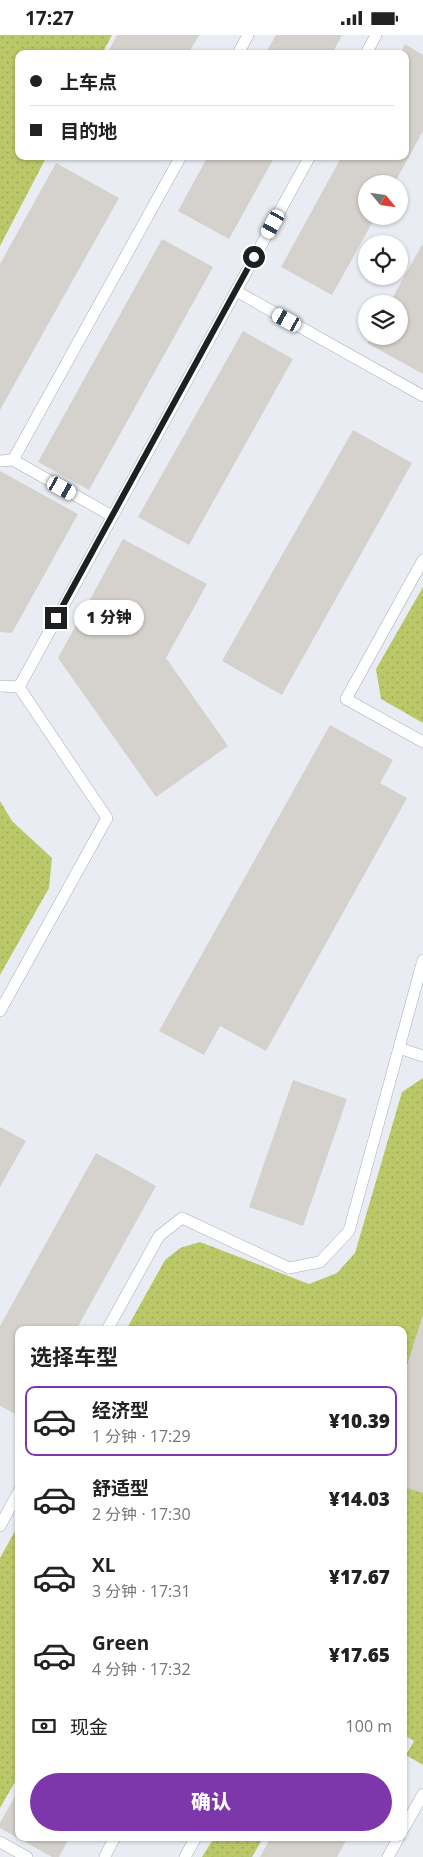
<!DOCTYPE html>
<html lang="zh">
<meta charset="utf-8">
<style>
:root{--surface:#fff;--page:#f2f2f2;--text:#222;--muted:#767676;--line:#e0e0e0;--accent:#7d37aa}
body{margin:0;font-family:"Open Sans","Noto Sans SC",sans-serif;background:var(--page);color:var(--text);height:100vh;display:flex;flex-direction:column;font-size:19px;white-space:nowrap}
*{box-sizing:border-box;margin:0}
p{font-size:16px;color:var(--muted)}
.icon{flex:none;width:28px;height:28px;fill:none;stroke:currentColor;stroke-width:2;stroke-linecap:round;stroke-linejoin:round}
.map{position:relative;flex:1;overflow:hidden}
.details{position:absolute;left:15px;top:1291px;width:392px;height:515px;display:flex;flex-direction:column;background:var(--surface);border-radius:10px;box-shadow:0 1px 4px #0004}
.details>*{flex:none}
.hud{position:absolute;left:15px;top:15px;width:394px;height:110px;border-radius:10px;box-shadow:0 1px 4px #0004;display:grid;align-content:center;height:110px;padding:0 15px;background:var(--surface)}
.needle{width:32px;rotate:119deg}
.tools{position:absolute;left:358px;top:140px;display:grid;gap:10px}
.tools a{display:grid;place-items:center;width:50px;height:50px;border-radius:50%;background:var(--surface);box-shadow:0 1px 4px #0004;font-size:25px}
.end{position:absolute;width:22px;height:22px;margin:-11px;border:6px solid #1e1f21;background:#fff;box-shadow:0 0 0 2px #fff}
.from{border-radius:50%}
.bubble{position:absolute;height:35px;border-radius:18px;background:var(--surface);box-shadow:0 1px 4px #0004;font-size:16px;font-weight:800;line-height:35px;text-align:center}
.car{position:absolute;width:15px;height:30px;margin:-15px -8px;border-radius:6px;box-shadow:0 0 4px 1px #0007;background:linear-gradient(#fff 24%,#345 0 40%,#fff 0 76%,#345 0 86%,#fff 0)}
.hud b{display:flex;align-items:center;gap:18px;height:48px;font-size:19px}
.hud b+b{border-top:1px solid var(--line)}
.hud i{width:12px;height:12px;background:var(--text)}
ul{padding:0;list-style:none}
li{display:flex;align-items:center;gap:15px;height:70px;margin:0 10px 8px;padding:0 5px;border:2px solid transparent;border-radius:10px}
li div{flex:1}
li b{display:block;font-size:19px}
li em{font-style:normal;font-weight:800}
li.on{border-color:var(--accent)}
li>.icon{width:45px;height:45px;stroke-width:1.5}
h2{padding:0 15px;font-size:22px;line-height:60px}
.pay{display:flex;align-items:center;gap:12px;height:55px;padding:0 15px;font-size:19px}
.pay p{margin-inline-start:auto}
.button{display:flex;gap:10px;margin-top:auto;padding:10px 15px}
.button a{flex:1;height:58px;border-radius:30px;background:var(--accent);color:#fff;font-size:20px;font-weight:800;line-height:58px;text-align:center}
.status{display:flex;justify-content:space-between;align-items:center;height:35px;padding:0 25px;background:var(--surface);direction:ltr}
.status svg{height:14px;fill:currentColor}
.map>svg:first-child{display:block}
.park{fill:url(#park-dots)}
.building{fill:#d5d1cc}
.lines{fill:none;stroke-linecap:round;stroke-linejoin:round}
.service-casing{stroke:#a8adb2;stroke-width:12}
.service{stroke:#fff;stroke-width:11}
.route{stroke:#1e1f21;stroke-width:6}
</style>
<div class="status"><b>17:27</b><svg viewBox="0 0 49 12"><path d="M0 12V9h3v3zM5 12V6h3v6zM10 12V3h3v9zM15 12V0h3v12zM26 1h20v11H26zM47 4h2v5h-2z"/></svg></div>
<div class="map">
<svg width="423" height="1822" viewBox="0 0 423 1822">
<defs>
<pattern id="park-dots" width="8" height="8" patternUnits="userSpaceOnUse" patternTransform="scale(1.25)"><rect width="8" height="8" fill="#bbc868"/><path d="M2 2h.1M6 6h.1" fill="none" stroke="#a0ab5a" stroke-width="1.8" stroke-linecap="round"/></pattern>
</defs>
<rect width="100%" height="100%" fill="#e9edf3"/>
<path class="park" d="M0,0H112L102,19H19V121H47L0,211Z
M423,552V688L381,664L376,634Z
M0,766L12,786L52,823L49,853L0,940Z
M423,1043V1730L406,1720L414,1706L404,1700V1295H126L165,1225L180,1213L200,1207L309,1249L337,1238L355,1218L402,1057Z
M19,1489V1740L0,1773V1523Z
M214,1803V1802L263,1803L252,1822H202Z"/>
<path class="building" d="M117,0H199L188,19H107Z
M276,0H342L332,19H265Z
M405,9L423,20V96L394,149H366V181H376L332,260L281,232L342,121H405V19H400Z
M208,121H275L229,204L178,176Z
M56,128L119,163L0,375V229Z
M162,204L213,232L89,455L38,427Z
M423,208V339L367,308L371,301H399V269H389Z
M243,296L293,324L189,510L138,482Z
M353,395L412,428L282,660L222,626Z
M0,436L78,479L12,598L0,597Z
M123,504L207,549L166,623L228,711L156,762L58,623Z
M330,690L393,725L380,748L407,763L266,1016L220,991L204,1020L159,996Z
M293,1045L347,1064L303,1191L249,1172Z
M0,1092L26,1106L0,1152Z
M96,1118L156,1151L76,1295H19V1381L0,1371V1291Z
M423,1279V1458L404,1452V1340Z
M19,1754V1802H70L59,1822H52L0,1793V1788Z
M271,1802H348L337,1822H260Z"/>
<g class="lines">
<g class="service-casing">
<path id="service" d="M238,19L248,0
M366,19L376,0
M236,256L423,361
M13,425L112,481
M0,426L13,425L181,121
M423,525L346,664L423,707
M0,651L19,652
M0,976L107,783L19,652L310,121
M399,1013L423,1021
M107,1295L159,1201L182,1183L289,1233L320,1227L349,1196L423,925
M0,1491L19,1456
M404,1793L423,1759
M0,1807L27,1822
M105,1821L115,1802
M185,1822L196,1802
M388,1822L399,1802"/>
</g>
<use href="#service" class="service"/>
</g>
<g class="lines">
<path class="route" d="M56,583L254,222"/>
</g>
</svg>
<div class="tools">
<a><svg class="needle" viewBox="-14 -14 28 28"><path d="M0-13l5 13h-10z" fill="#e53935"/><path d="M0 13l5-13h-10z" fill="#767676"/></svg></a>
<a><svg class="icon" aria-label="locate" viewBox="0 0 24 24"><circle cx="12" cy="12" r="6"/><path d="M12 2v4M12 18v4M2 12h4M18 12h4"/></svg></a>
<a><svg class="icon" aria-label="layers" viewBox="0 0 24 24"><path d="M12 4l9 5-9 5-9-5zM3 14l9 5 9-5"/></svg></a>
</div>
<i class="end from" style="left:254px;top:222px"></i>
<i class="end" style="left:56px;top:583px"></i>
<div class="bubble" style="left:74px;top:565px;width:70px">1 分钟</div>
<i class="car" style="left:273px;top:189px;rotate:209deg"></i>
<i class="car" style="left:287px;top:285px;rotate:299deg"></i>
<i class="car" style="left:62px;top:453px;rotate:119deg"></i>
<div class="hud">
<b><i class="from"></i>上车点</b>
<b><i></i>目的地</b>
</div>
<section class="details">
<h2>选择车型</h2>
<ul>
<li class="on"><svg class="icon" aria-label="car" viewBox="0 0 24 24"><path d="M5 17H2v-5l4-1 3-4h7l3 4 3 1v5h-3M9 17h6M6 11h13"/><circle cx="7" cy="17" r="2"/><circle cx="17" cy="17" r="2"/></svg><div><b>经济型</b><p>1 分钟 · 17:29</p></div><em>¥10.39</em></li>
<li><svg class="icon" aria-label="car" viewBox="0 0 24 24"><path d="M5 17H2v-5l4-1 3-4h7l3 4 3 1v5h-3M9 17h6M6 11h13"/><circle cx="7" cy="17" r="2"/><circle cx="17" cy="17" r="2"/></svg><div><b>舒适型</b><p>2 分钟 · 17:30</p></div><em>¥14.03</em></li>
<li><svg class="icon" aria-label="car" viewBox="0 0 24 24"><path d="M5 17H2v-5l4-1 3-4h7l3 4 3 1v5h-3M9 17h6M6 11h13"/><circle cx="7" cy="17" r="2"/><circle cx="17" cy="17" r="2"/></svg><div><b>XL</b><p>3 分钟 · 17:31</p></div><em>¥17.67</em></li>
<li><svg class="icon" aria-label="car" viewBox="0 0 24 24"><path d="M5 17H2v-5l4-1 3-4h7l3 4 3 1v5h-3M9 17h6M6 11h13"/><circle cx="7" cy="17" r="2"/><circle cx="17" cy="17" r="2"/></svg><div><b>Green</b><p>4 分钟 · 17:32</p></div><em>¥17.65</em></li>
</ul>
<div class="pay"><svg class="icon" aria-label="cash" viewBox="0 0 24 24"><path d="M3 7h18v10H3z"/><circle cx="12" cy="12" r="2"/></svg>现金<p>100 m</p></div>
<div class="button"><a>确认</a></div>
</section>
</div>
